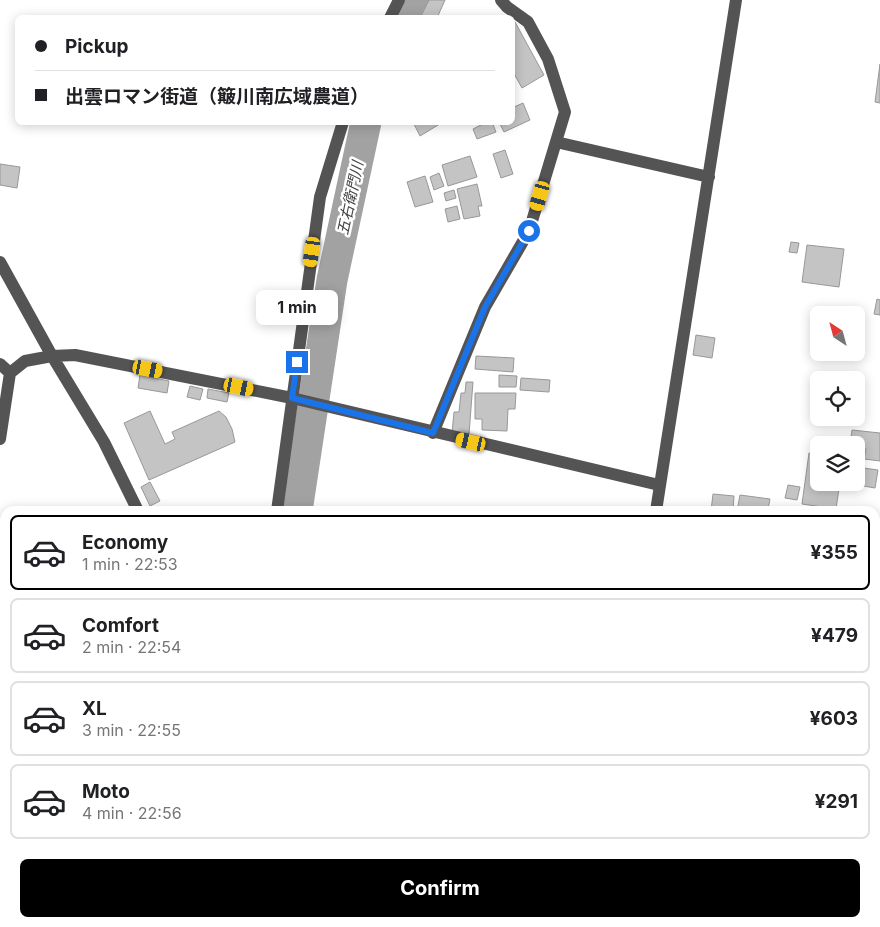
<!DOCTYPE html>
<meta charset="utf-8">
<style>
:root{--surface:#fff;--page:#f2f2f2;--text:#202124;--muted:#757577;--line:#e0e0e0;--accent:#000}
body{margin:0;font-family:Inter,"Noto Sans JP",sans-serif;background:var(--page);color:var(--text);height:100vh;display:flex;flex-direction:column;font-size:19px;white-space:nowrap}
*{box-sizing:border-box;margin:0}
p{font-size:16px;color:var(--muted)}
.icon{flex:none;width:28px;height:28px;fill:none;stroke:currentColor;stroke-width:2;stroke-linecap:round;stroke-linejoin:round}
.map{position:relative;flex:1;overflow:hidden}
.drawer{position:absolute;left:0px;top:506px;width:880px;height:421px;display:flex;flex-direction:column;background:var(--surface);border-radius:15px 15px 0 0;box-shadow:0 2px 12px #0003}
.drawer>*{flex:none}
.top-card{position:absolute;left:15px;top:15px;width:500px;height:110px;border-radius:8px;box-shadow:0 2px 12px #0003;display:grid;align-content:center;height:110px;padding:0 20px;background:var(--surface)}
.needle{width:32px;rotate:324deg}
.fabs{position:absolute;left:810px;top:306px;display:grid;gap:10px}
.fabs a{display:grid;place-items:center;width:55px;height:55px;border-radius:8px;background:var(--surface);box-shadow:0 2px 12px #0003;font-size:25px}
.end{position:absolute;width:22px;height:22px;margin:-11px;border:6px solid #1a73e8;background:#fff;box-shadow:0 0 0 2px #fff}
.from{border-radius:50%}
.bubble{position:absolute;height:35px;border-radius:8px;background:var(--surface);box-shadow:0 2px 12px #0003;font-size:16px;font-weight:700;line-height:35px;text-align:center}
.car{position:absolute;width:15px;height:30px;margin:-15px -8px;border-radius:6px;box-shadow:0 0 4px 1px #0007;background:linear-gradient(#f5c518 24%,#345 0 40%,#f5c518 0 76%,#345 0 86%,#f5c518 0)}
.top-card b{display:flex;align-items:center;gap:18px;height:48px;font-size:19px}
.top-card b+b{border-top:1px solid var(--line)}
.top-card i{width:12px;height:12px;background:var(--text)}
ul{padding:9px 0 0;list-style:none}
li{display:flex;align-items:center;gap:15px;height:75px;margin:0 10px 8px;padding:0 10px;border:2px solid var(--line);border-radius:8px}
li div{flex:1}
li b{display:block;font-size:19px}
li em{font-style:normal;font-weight:700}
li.current{border-color:var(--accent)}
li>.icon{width:45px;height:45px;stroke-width:1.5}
.action{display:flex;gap:10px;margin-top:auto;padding:10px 20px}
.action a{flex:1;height:58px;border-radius:8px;background:var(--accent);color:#fff;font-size:20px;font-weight:700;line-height:58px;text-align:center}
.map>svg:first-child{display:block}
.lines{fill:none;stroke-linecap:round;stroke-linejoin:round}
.river{stroke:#a2a2a2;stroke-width:31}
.building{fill:#c4c4c4;stroke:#989898}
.minor{stroke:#545454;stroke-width:12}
.route{stroke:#1a73e8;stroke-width:6}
.labels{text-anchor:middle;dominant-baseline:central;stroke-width:5;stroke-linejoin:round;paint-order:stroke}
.water-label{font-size:15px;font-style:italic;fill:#434343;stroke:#fff}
</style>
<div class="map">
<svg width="880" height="927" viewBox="0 0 880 927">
<rect width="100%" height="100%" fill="#fff"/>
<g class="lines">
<path class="river" d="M413,18L422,0
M297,511L332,280L366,122
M237,927V922"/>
</g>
<path class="building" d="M429,0H445L437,18H424L421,16Z
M515,22L544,75L522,88L512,70V23Z
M880,64V103L875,102Z
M523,103L530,120L504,132L499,122H512V108Z
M413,122H443L420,136Z
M487,122H492L496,132L477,139L473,129Z
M505,150L513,174L501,178L493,154Z
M470,156L477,177L448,186L442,165Z
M0,164L20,167L17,188L0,185Z
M439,173L444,186L434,190L430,177Z
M425,176L433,202L415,207L407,182Z
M477,184L482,206H478L480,216L464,219L457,189Z
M454,190L456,198L446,201L444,193Z
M457,206L460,219L448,222L445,209Z
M791,242L799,243L797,253L789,252Z
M807,245L844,249L839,287L802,282Z
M877,299L880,300V315L874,314Z
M696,335L715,338L712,358L693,355Z
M476,356L514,358L513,372L475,369Z
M140,375L169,381L167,393L138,388Z
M499,375L517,376L516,387H499Z
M521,378L550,380L549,392L520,390Z
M466,382H473L469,434L452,433L454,412H459L461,393H465Z
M190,386L203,389L200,400L187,397Z
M208,389L229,393L227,402L207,398Z
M475,393H516L515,409H508L507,431L482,430V419H475Z
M150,411L165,444L175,439L172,432L219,411L226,417L232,429L235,442L149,480L124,423Z
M852,430L880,433V461L864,459L866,449L856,447V445H850Z
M809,453L819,454V482H840L836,509L802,504Z
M856,467L878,470L875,488L852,484L856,482Z
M150,482L160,501L150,506L141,487Z
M788,485L800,487L797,500L785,498Z
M713,494L734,496L733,511H711Z
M740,495L770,499L768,509L782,511H737Z
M875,550L880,551V582H875Z"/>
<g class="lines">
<path class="minor" d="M390,18L399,0
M556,142L709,177
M0,262L52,356L104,442L138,511
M0,364L10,373L0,439
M10,373L25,361L52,356L75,355L292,398L659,485
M433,433L485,307L529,231L565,112L548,59L528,22L507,7L501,0
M277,511L320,197L343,122
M656,511L736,0
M875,588L880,589
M875,771L880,772
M875,834L880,804
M333,922L334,927
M589,927V922
M859,927L860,922"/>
</g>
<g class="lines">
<path class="route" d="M297,362L292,398L433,433L485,307L529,231"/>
</g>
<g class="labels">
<g class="water-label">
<text transform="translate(350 198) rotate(-78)">五右衛門川</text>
</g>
</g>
</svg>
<div class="fabs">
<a><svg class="needle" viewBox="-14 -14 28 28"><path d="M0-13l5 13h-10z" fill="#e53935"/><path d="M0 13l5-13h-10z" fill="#757577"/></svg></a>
<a><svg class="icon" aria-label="locate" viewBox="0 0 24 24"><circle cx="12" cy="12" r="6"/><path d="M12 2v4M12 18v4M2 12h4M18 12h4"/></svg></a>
<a><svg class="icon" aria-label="layers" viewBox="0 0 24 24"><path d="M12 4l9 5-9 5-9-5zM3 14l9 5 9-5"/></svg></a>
</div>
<i class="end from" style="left:529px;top:231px"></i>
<i class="end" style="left:297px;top:362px"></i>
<div class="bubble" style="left:256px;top:290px;width:82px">1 min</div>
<i class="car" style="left:540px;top:196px;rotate:196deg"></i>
<i class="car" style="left:312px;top:252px;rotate:188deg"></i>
<i class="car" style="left:148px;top:369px;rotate:101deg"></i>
<i class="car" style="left:239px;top:387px;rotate:102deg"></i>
<i class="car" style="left:471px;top:442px;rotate:283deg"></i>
<div class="top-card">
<b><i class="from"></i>Pickup</b>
<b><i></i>出雲ロマン街道（簸川南広域農道）</b>
</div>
<section class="drawer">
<ul>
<li class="current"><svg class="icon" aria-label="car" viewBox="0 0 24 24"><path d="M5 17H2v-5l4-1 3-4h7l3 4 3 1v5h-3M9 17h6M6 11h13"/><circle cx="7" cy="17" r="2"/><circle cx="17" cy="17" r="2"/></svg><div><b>Economy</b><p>1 min · 22:53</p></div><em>¥355</em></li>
<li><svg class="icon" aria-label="car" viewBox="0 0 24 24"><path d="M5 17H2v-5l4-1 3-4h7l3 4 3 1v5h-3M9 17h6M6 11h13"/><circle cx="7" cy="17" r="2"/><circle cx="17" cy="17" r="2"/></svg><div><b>Comfort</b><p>2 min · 22:54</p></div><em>¥479</em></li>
<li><svg class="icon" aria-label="car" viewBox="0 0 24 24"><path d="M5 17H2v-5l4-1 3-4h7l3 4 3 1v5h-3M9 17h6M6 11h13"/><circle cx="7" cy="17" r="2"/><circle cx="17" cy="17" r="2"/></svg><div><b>XL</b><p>3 min · 22:55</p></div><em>¥603</em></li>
<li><svg class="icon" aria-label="car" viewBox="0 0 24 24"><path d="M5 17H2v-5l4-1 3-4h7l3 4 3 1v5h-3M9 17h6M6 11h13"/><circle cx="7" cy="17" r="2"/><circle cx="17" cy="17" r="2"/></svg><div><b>Moto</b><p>4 min · 22:56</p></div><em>¥291</em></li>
</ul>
<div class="action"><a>Confirm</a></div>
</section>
</div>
